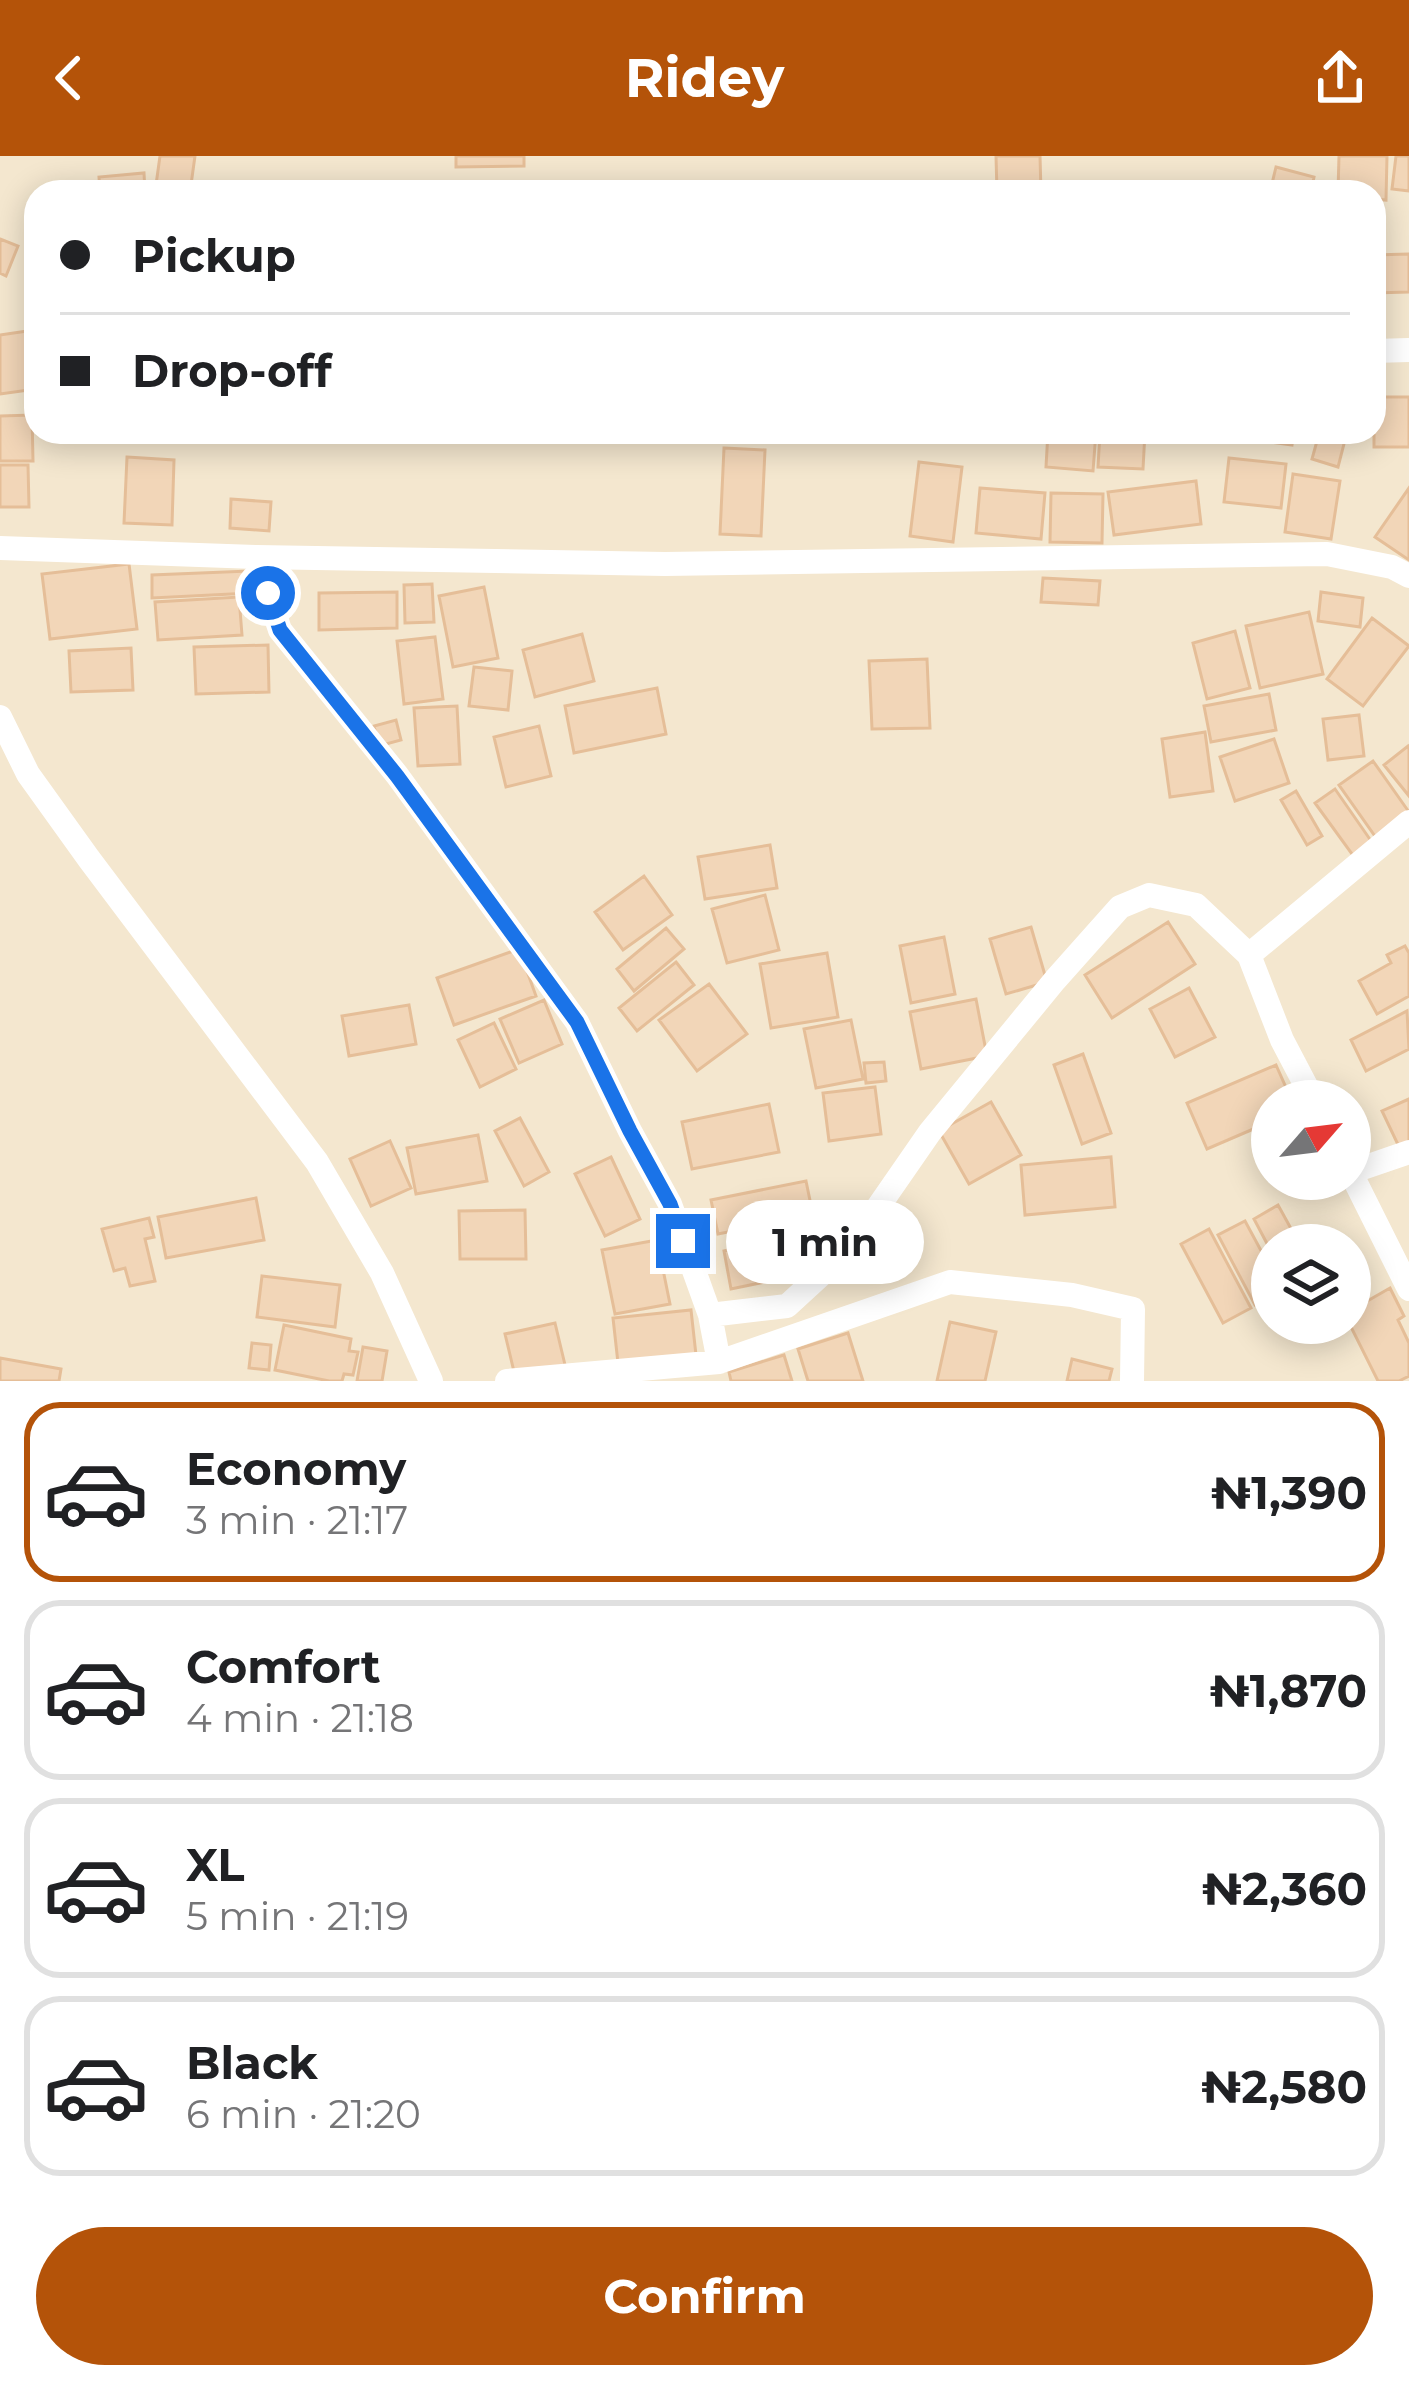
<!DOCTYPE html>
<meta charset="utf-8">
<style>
:root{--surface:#fff;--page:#f2f2f2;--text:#202124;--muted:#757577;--line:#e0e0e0;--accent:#b45309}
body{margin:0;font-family:Montserrat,sans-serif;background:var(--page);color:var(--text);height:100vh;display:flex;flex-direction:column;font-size:45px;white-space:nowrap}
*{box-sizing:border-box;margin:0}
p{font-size:39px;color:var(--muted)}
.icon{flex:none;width:66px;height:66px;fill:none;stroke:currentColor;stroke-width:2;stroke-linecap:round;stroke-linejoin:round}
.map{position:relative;height:1225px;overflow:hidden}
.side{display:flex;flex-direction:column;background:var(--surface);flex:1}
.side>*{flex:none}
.top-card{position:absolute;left:24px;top:24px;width:1362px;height:264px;border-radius:36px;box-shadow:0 6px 30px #0003;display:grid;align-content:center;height:264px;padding:0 36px;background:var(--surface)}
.needle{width:78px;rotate:62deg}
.tools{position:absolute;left:1251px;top:924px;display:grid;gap:24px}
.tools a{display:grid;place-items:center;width:120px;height:120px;border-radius:50%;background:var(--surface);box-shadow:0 6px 30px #0003;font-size:60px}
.end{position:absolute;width:54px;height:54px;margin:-27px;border:15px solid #1a73e8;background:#fff;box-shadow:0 0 0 6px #fff}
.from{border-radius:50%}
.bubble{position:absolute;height:84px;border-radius:42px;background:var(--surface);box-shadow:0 6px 30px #0003;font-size:39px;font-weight:700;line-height:84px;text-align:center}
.top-card b{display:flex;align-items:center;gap:42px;height:114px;font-size:45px}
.top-card b+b{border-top:3px solid var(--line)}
.top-card i{width:30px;height:30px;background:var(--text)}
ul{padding:21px 0 0;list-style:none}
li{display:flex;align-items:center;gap:36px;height:180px;margin:0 24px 18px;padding:0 12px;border:6px solid var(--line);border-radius:36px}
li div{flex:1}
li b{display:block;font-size:45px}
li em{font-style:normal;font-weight:700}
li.on{border-color:var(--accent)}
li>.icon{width:108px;height:108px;stroke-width:1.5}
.cta{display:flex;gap:24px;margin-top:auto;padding:24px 36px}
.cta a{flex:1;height:138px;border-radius:72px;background:var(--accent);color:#fff;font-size:48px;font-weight:700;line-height:138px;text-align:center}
header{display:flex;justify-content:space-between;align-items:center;height:156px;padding:0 36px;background:var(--accent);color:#fff;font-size:54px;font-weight:700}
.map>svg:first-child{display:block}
.residential{fill:#f4e7cf;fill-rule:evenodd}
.building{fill:#f2d6b8;stroke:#e5be98;stroke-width:3}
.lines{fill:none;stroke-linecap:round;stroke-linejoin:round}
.minor{stroke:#fff;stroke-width:24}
.route{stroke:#1a73e8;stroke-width:15}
</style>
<header><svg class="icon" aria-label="back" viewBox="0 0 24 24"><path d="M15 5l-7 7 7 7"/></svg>Ridey<svg class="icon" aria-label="share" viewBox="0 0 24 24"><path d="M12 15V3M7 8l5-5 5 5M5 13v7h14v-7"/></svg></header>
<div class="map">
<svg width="1409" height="1225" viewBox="0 0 1409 1225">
<rect width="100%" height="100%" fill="#fcf5e0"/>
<path class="residential" d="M0,0H1409V1225H0ZM36,36H1374V276H36ZM1272,945H1350V1023H1272ZM1272,1089H1350V1167H1272Z"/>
<path class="building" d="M160,0H195L190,36H155Z
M456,0H524V10L456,11Z
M996,0H1040L1041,36H997Z
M1339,0H1387L1386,44L1374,43V36H1338Z
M1396,0H1409V35L1392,33Z
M1276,11L1314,21L1311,36H1270Z
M144,17L145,36H100L99,21Z
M0,83L18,90L6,120L0,117Z
M1409,98V136L1374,137V99Z
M34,174L36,233L0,238V179Z
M1374,241H1409V291H1374Z
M32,259L33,305H0V260Z
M1048,276H1096L1093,315L1046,311Z
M1100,276H1145L1143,313L1098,311Z
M1243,276H1294L1292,289L1242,282Z
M1298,276H1347L1338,311L1312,303L1317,285L1297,280Z
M724,292L765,294L761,380L720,378Z
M127,301L174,304L172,369L124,367Z
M1229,302L1286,308L1281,352L1224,346Z
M919,306L962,311L953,386L910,380Z
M0,309H28L29,351H0Z
M1293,318L1340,325L1331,383L1285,376Z
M1196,325L1201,368L1114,379L1108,336Z
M980,332L1045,337L1041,383L976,377Z
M1409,332V404L1375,381Z
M1051,337L1103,338L1102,387L1050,386Z
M231,343L271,346L269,375L230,372Z
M129,408L137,473L50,483L42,418Z
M249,415L251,437L152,442V419Z
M1043,422L1100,425L1098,449L1041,446Z
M432,428L434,466L405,467L404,429Z
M484,431L498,502L453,511L439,440Z
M397,436V472L319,474V437Z
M1321,436L1363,442L1360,471L1318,465Z
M239,441L242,479L158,484L155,446Z
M1309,456L1323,518L1260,532L1246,470Z
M1372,462L1409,490L1363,550L1327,523Z
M1235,475L1250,532L1207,543L1193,487Z
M582,478L594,525L535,541L523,494Z
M435,481L443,543L404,548L397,485Z
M268,489L269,536L196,538L194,491Z
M131,492L133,534L71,536L69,495Z
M927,503L930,572L872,573L869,505Z
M474,511L512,515L508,554L469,550Z
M657,532L666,578L574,597L565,550Z
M1269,538L1276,574L1211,586L1204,550Z
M457,550L460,608L418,610L414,552Z
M1359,559L1364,600L1328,604L1323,563Z
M396,564L401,584L379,590L374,570Z
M539,570L551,620L506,631L494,581Z
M1205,576L1213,635L1170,641L1162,583Z
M1274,583L1289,627L1235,645L1220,601Z
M1408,590L1409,592V640L1384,609Z
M1373,605L1409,656L1377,683L1339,629Z
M1335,633L1376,692L1357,705L1315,647Z
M1296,635L1322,680L1307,689L1281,644Z
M770,689L777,732L705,743L698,701Z
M644,720L672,759L623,794L595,756Z
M765,739L779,794L727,807L712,753Z
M1168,766L1195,808L1112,862L1085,819Z
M1031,771L1047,826L1006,838L990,783Z
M666,772L684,793L634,835L617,813Z
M944,781L955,838L911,847L900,790Z
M1405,790L1409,797V840L1377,858L1359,825L1391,807L1387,799Z
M519,793L536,840L454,869L437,822Z
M827,797L838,861L771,872L760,808Z
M676,806L694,829L637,875L619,852Z
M709,828L747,878L697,915L659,864Z
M1189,832L1215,881L1175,901L1150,853Z
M976,843L987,900L921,913L910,856Z
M544,844L562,888L519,907L500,863Z
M409,849L416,888L349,900L342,860Z
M1407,855L1409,893L1366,915L1351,884Z
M851,864L863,923L816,932L804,873Z
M494,867L516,913L480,931L458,884Z
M1083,898L1111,977L1082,988L1054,909Z
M884,906L886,925L866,927L864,907Z
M1276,909L1292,945H1272V965L1207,993L1187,947Z
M875,931L881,978L829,985L823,937Z
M1409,943V991L1401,995L1382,955Z
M991,946L1021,999L969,1028L939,975Z
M769,948L779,996L692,1013L682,966Z
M520,962L549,1016L524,1030L495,975Z
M478,979L487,1025L416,1038L407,992Z
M390,985L411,1032L371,1050L350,1003Z
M611,1001L640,1063L605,1080L575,1018Z
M1111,1001L1115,1051L1025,1059L1021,1009Z
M806,1025L813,1059L718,1078L711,1044Z
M256,1042L264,1084L166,1102L158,1061Z
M1278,1049L1300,1089H1272V1097L1254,1063Z
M525,1054L526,1103H460L459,1055Z
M149,1062L154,1081L145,1083L155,1125L130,1130L125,1112L114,1115L102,1073Z
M1245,1065L1272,1115V1140L1255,1149L1218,1079Z
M1209,1073L1251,1152L1223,1167L1181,1088Z
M809,1077L817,1115L731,1133L724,1095Z
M657,1084L670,1148L615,1158L602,1094Z
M262,1120L340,1129L335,1171L257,1161Z
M1390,1132L1404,1160L1398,1164L1409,1187V1220L1399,1225H1378L1349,1167L1350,1155Z
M691,1154L696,1199L618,1207L613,1162Z
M950,1166L996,1176L985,1225H937Z
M555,1167L566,1213L516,1224L505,1178Z
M284,1169L351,1183L349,1195L358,1196L353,1219L344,1218L342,1225H329L275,1214Z
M848,1177L863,1225H808L798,1193Z
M252,1187L271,1189L269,1214L249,1212Z
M363,1191L387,1195L382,1225H357Z
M784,1199L792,1225H731L729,1216Z
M0,1202L61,1213L59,1225H0Z
M1072,1203L1112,1213L1109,1225H1067Z"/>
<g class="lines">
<path class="minor" d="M1374,195L1409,194
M0,392L256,401L665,408L1327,398L1392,411L1409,420
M256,401L280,474L397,619L577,866L630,975L670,1048L710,1159L719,1206
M0,561L28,618L89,703L317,1006L382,1117L431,1225
M1249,799L1409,666
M1350,1015L1409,1133
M1351,1016L1409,996
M710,1159L787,1150L849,1093L930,976L1055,824L1120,751L1149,739L1196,749L1249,799L1282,884L1314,945
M507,1225L719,1206L950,1126L1072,1139L1133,1153L1132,1225"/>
</g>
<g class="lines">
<path class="route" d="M268,437L280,474L397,620L577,866L630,975L670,1048L683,1085"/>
</g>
</svg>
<div class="tools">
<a><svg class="needle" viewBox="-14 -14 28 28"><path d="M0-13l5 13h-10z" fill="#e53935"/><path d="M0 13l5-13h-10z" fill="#757577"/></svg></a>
<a><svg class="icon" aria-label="layers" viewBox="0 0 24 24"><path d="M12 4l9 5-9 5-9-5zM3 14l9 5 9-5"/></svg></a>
</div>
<i class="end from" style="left:268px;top:437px"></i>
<i class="end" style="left:683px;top:1085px"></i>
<div class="bubble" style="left:726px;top:1044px;width:198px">1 min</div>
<div class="top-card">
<b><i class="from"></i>Pickup</b>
<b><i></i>Drop-off</b>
</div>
</div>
<section class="side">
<ul>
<li class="on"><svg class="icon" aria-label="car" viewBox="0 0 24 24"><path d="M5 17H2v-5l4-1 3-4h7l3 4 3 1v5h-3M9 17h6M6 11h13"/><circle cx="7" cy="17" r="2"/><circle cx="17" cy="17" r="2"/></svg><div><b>Economy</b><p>3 min · 21:17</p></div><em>₦1,390</em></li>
<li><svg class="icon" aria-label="car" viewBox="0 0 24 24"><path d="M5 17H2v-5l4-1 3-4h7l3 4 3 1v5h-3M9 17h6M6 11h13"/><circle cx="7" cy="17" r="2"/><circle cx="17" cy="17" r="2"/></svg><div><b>Comfort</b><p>4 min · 21:18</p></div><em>₦1,870</em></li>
<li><svg class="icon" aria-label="car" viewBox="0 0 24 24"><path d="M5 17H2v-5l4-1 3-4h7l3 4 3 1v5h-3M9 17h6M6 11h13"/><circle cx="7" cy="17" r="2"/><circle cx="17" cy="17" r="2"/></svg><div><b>XL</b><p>5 min · 21:19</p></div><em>₦2,360</em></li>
<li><svg class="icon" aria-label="car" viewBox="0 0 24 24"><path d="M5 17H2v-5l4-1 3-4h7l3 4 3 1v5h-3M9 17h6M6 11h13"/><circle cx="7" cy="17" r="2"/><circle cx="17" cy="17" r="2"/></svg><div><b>Black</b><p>6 min · 21:20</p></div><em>₦2,580</em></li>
</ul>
<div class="cta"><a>Confirm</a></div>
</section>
